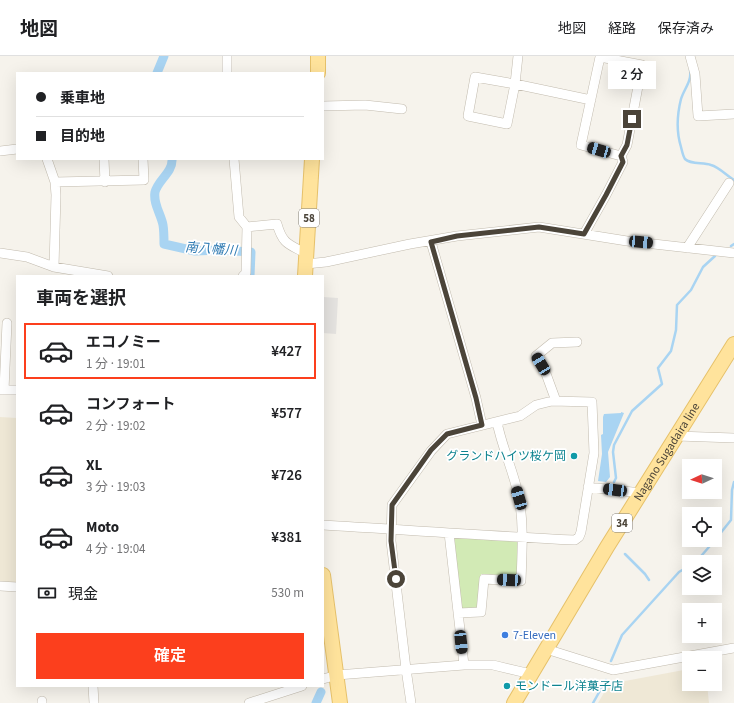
<!DOCTYPE html>
<html lang="ja">
<meta charset="utf-8">
<style>
:root{--surface:#fff;--page:#f6f6f6;--text:#202124;--muted:#757577;--line:#e0e0e0;--accent:#fc3f1d}
body{margin:0;font-family:"Source Sans 3","Noto Sans JP",sans-serif;background:var(--page);color:var(--text);height:100vh;display:flex;flex-direction:column;font-size:15px;white-space:nowrap}
*{box-sizing:border-box;margin:0}
p{font-size:13px;color:var(--muted)}
.icon{flex:none;width:22px;height:22px;fill:none;stroke:currentColor;stroke-width:2;stroke-linecap:round;stroke-linejoin:round}
.map{position:relative;flex:1;overflow:hidden}
.details{position:absolute;left:16px;top:219px;width:308px;height:412px;display:flex;flex-direction:column;background:var(--surface);border-radius:0px;box-shadow:0 4px 16px #0002}
.details>*{flex:none}
.banner{position:absolute;left:16px;top:16px;width:308px;height:88px;border-radius:0px;box-shadow:0 4px 16px #0002;display:grid;align-content:center;height:88px;padding:0 20px;background:var(--surface)}
.needle{width:26px;rotate:266deg}
.tools{position:absolute;left:682px;top:403px;display:grid;gap:8px}
.tools a{display:grid;place-items:center;width:40px;height:40px;border-radius:0px;background:var(--surface);box-shadow:0 4px 16px #0002;font-size:20px}
.end{position:absolute;width:18px;height:18px;margin:-9px;border:5px solid #4b4439;background:#fff;box-shadow:0 0 0 2px #fff}
.from{border-radius:50%}
.bubble{position:absolute;height:28px;border-radius:0px;background:var(--surface);box-shadow:0 4px 16px #0002;font-size:13px;font-weight:600;line-height:28px;text-align:center}
.car{position:absolute;width:12px;height:24px;margin:-12px -6px;border-radius:5px;box-shadow:0 0 3px 1px #0007;background:linear-gradient(#222 24%,#8ab4d8 0 40%,#222 0 76%,#8ab4d8 0 86%,#222 0)}
.banner b{display:flex;align-items:center;gap:14px;height:38px;font-size:15px}
.banner b+b{border-top:1px solid var(--line)}
.banner i{width:10px;height:10px;background:var(--text)}
ul{padding:0;list-style:none}
li{display:flex;align-items:center;gap:12px;height:56px;margin:0 8px 6px;padding:0 12px;border:2px solid transparent;border-radius:0px}
li div{flex:1}
li b{display:block;font-size:15px}
li em{font-style:normal;font-weight:600}
li.current{border-color:var(--accent)}
li>.icon{width:36px;height:36px;stroke-width:1.5}
h2{padding:0 20px;font-size:18px;line-height:48px}
.pay{display:flex;align-items:center;gap:10px;height:44px;padding:0 20px;font-size:15px}
.pay p{margin-inline-start:auto}
.action{display:flex;gap:8px;margin-top:auto;padding:8px 20px}
.action a{flex:1;height:46px;border-radius:0px;background:var(--accent);color:#fff;font-size:16px;font-weight:600;line-height:46px;text-align:center}
header{display:flex;align-items:center;gap:24px;box-sizing:border-box;height:56px;padding:0 20px;background:var(--surface);border-bottom:1px solid var(--line)}
header strong{font-size:19px}
nav{display:flex;gap:22px;margin-inline-start:auto;font-size:14px}
.map>svg:first-child{display:block}
.education{fill:#efe8d6}
.green{fill:#d2eab5}
.parking{fill:#e5e3e0}
.water{fill:#a9d4f2}
.lines{fill:none;stroke-linecap:round;stroke-linejoin:round}
.stream{stroke:#a9d4f2;stroke-width:2.5}
.canal{stroke:#a9d4f2;stroke-width:9}
.street-casing{stroke:#c2bbae;stroke-width:10}
.primary-casing{stroke:#e6c16a;stroke-width:16}
.street{stroke:#fff;stroke-width:9}
.primary{stroke:#ffe39c;stroke-width:14}
.route{stroke:#4b4439;stroke-width:5}
.culture-dot{fill:#0f9aa8;stroke:#fff;stroke-width:1.5}
.shop-dot{fill:#3f7fe0;stroke:#fff;stroke-width:1.5}
.labels{text-anchor:middle;dominant-baseline:central;stroke-width:3.5;stroke-linejoin:round;paint-order:stroke}
.shield{fill:#fff;stroke:#817c74;stroke-width:1}
.shield-label{font-size:11px;font-weight:bold;fill:#4b4439}
.street-label{font-size:12px;fill:#4b4439;stroke:#fff}
.culture-label{font-size:12px;fill:#0d838f;stroke:#fff;text-anchor:end}
.shop-label{font-size:12px;fill:#366cbe;stroke:#fff;text-anchor:start}
.water-label{font-size:13px;font-style:italic;fill:#2e7ab2;stroke:#fff}
</style>
<header>
<strong>地図</strong>
<nav><a>地図</a><a>経路</a><a>保存済み</a></nav>
</header>
<div class="map">
<svg width="734" height="647" viewBox="0 0 734 647">
<rect width="100%" height="100%" fill="#f6f3ec"/>
<path class="education" d="M0,361L17,362V527H0Z
M689,613V628H707L709,647H598L609,628Z"/>
<path class="green" d="M453,482L519,485L518,520L481,518L478,552L460,553Z"/>
<path class="parking" d="M323,241L338,242L336,278L323,277Z"/>
<path class="water" d="M621,356L624,357L608,396L610,421L606,426L598,425L602,398L601,379L603,378V361L604,358L621,357Z"/>
<g class="lines">
<path class="stream" d="M690,14C692,25 684,33 681,43C677,59 676,75 681,91C682,95 683,100 685,103C691,109 703,106 711,109C719,111 727,120 734,124
M731,190L734,188
M614,426L616,422L613,396L614,389L632,355L662,328L658,312L671,295L676,274L677,249L691,234L703,211L715,200
M715,484L731,464L732,434L734,426
M625,498L645,518L649,524
M696,506L715,484
M611,605L622,579L679,516L689,510
M593,647L606,624"/>
<path class="canal" d="M157,17L164,0
M172,103C173,116 158,124 155,136C153,148 161,158 163,169C164,175 164,182 164,188L195,195L219,194L251,196L250,220
M316,647L321,636"/>
<g class="street-casing">
<path id="street" d="M518,0L515,28L591,44
M690,0L695,18L698,60L734,58
M227,17V0
M475,21L515,28L507,68L468,60Z
M323,50L365,49L402,53
M0,95L17,93
M47,103L55,126L56,139L54,211
M104,103L105,126
M234,103L239,161L247,171
M55,126L144,124L143,103
M584,178L606,139L623,106L621,100L581,89L600,1L642,9L627,89L621,100
M431,186L476,342L482,369
M687,192L729,127
M0,197L27,201L54,211L108,220
M306,208L326,206L410,188L457,180L539,171L627,185L734,197
M243,220L246,217L247,171L277,168C283,189 289,188 307,198
M0,334H17
M4,334L7,267
M556,345L545,315L536,300L552,287L577,286
M677,380L734,382
M588,431L641,437
M323,469C407,474 491,480 575,484L579,481L581,476L594,397L592,346L552,345L536,349L520,360L447,378L431,395L392,449L391,485L406,613L411,647
M449,477L464,609
M0,530L17,531
M458,557L481,556L484,523L521,525C522,497 524,469 519,442C514,416 502,392 497,366
M546,593L613,614L734,592
M323,623L337,619L464,609H493L531,618
M93,630L94,647
M42,645V647
M249,647L302,630"/>
</g>
<g class="primary-casing">
<g id="primary">
<path d="M318,17V0"/>
<path d="M305,220L312,103"/>
<path d="M323,519L340,647"/>
<path id="s1" d="M514,647L607,491L734,288"/>
</g>
</g>
<use href="#street" class="street"/>
<use href="#primary" class="primary"/>
</g>
<g class="lines">
<path class="route" d="M396,523L391,485L392,449L431,394L447,378L482,369L476,342L431,186L457,180L539,171L584,178L606,139L623,106L621,100L627,89L632,63"/>
</g>
<g class="culture-dot">
<circle cx="574" cy="400" r="4"/>
<circle cx="507" cy="630" r="4"/>
</g>
<circle class="shop-dot" cx="505" cy="579" r="4"/>
<g class="labels">
<g class="shield">
<rect x="299" y="153" width="20" height="18" rx="3"/>
<rect x="612" y="458" width="20" height="18" rx="3"/>
</g>
<g class="shield-label">
<text x="309" y="162">58</text>
<text x="622" y="467">34</text>
</g>
<g class="street-label">
<text stroke="none"><textPath href="#s1" startOffset="294">Nagano Sugadaira line</textPath></text>
</g>
<g class="culture-label">
<text x="566" y="400">グランドハイツ桜ケ岡</text>
<text x="515" y="630" text-anchor="start">モンドール洋菓子店</text>
</g>
<g class="shop-label">
<text x="513" y="579">7-Eleven</text>
</g>
<g class="water-label">
<text transform="translate(211 193) rotate(4)">南八幡川</text>
</g>
</g>
</svg>
<div class="tools">
<a><svg class="needle" viewBox="-14 -14 28 28"><path d="M0-13l5 13h-10z" fill="#e53935"/><path d="M0 13l5-13h-10z" fill="#757577"/></svg></a>
<a><svg class="icon" aria-label="locate" viewBox="0 0 24 24"><circle cx="12" cy="12" r="6"/><path d="M12 2v4M12 18v4M2 12h4M18 12h4"/></svg></a>
<a><svg class="icon" aria-label="layers" viewBox="0 0 24 24"><path d="M12 4l9 5-9 5-9-5zM3 14l9 5 9-5"/></svg></a>
<a>+</a>
<a>−</a>
</div>
<i class="end from" style="left:396px;top:523px"></i>
<i class="end" style="left:632px;top:63px"></i>
<div class="bubble" style="left:608px;top:5px;width:48px">2 分</div>
<i class="car" style="left:599px;top:94px;rotate:286deg"></i>
<i class="car" style="left:641px;top:186px;rotate:95deg"></i>
<i class="car" style="left:541px;top:308px;rotate:329deg"></i>
<i class="car" style="left:615px;top:434px;rotate:277deg"></i>
<i class="car" style="left:519px;top:442px;rotate:344deg"></i>
<i class="car" style="left:509px;top:524px;rotate:273deg"></i>
<i class="car" style="left:461px;top:586px;rotate:174deg"></i>
<div class="banner">
<b><i class="from"></i>乗車地</b>
<b><i></i>目的地</b>
</div>
<section class="details">
<h2>車両を選択</h2>
<ul>
<li class="current"><svg class="icon" aria-label="car" viewBox="0 0 24 24"><path d="M5 17H2v-5l4-1 3-4h7l3 4 3 1v5h-3M9 17h6M6 11h13"/><circle cx="7" cy="17" r="2"/><circle cx="17" cy="17" r="2"/></svg><div><b>エコノミー</b><p>1 分 · 19:01</p></div><em>¥427</em></li>
<li><svg class="icon" aria-label="car" viewBox="0 0 24 24"><path d="M5 17H2v-5l4-1 3-4h7l3 4 3 1v5h-3M9 17h6M6 11h13"/><circle cx="7" cy="17" r="2"/><circle cx="17" cy="17" r="2"/></svg><div><b>コンフォート</b><p>2 分 · 19:02</p></div><em>¥577</em></li>
<li><svg class="icon" aria-label="car" viewBox="0 0 24 24"><path d="M5 17H2v-5l4-1 3-4h7l3 4 3 1v5h-3M9 17h6M6 11h13"/><circle cx="7" cy="17" r="2"/><circle cx="17" cy="17" r="2"/></svg><div><b>XL</b><p>3 分 · 19:03</p></div><em>¥726</em></li>
<li><svg class="icon" aria-label="car" viewBox="0 0 24 24"><path d="M5 17H2v-5l4-1 3-4h7l3 4 3 1v5h-3M9 17h6M6 11h13"/><circle cx="7" cy="17" r="2"/><circle cx="17" cy="17" r="2"/></svg><div><b>Moto</b><p>4 分 · 19:04</p></div><em>¥381</em></li>
</ul>
<div class="pay"><svg class="icon" aria-label="cash" viewBox="0 0 24 24"><path d="M3 7h18v10H3z"/><circle cx="12" cy="12" r="2"/></svg>現金<p>530 m</p></div>
<div class="action"><a>確定</a></div>
</section>
</div>
